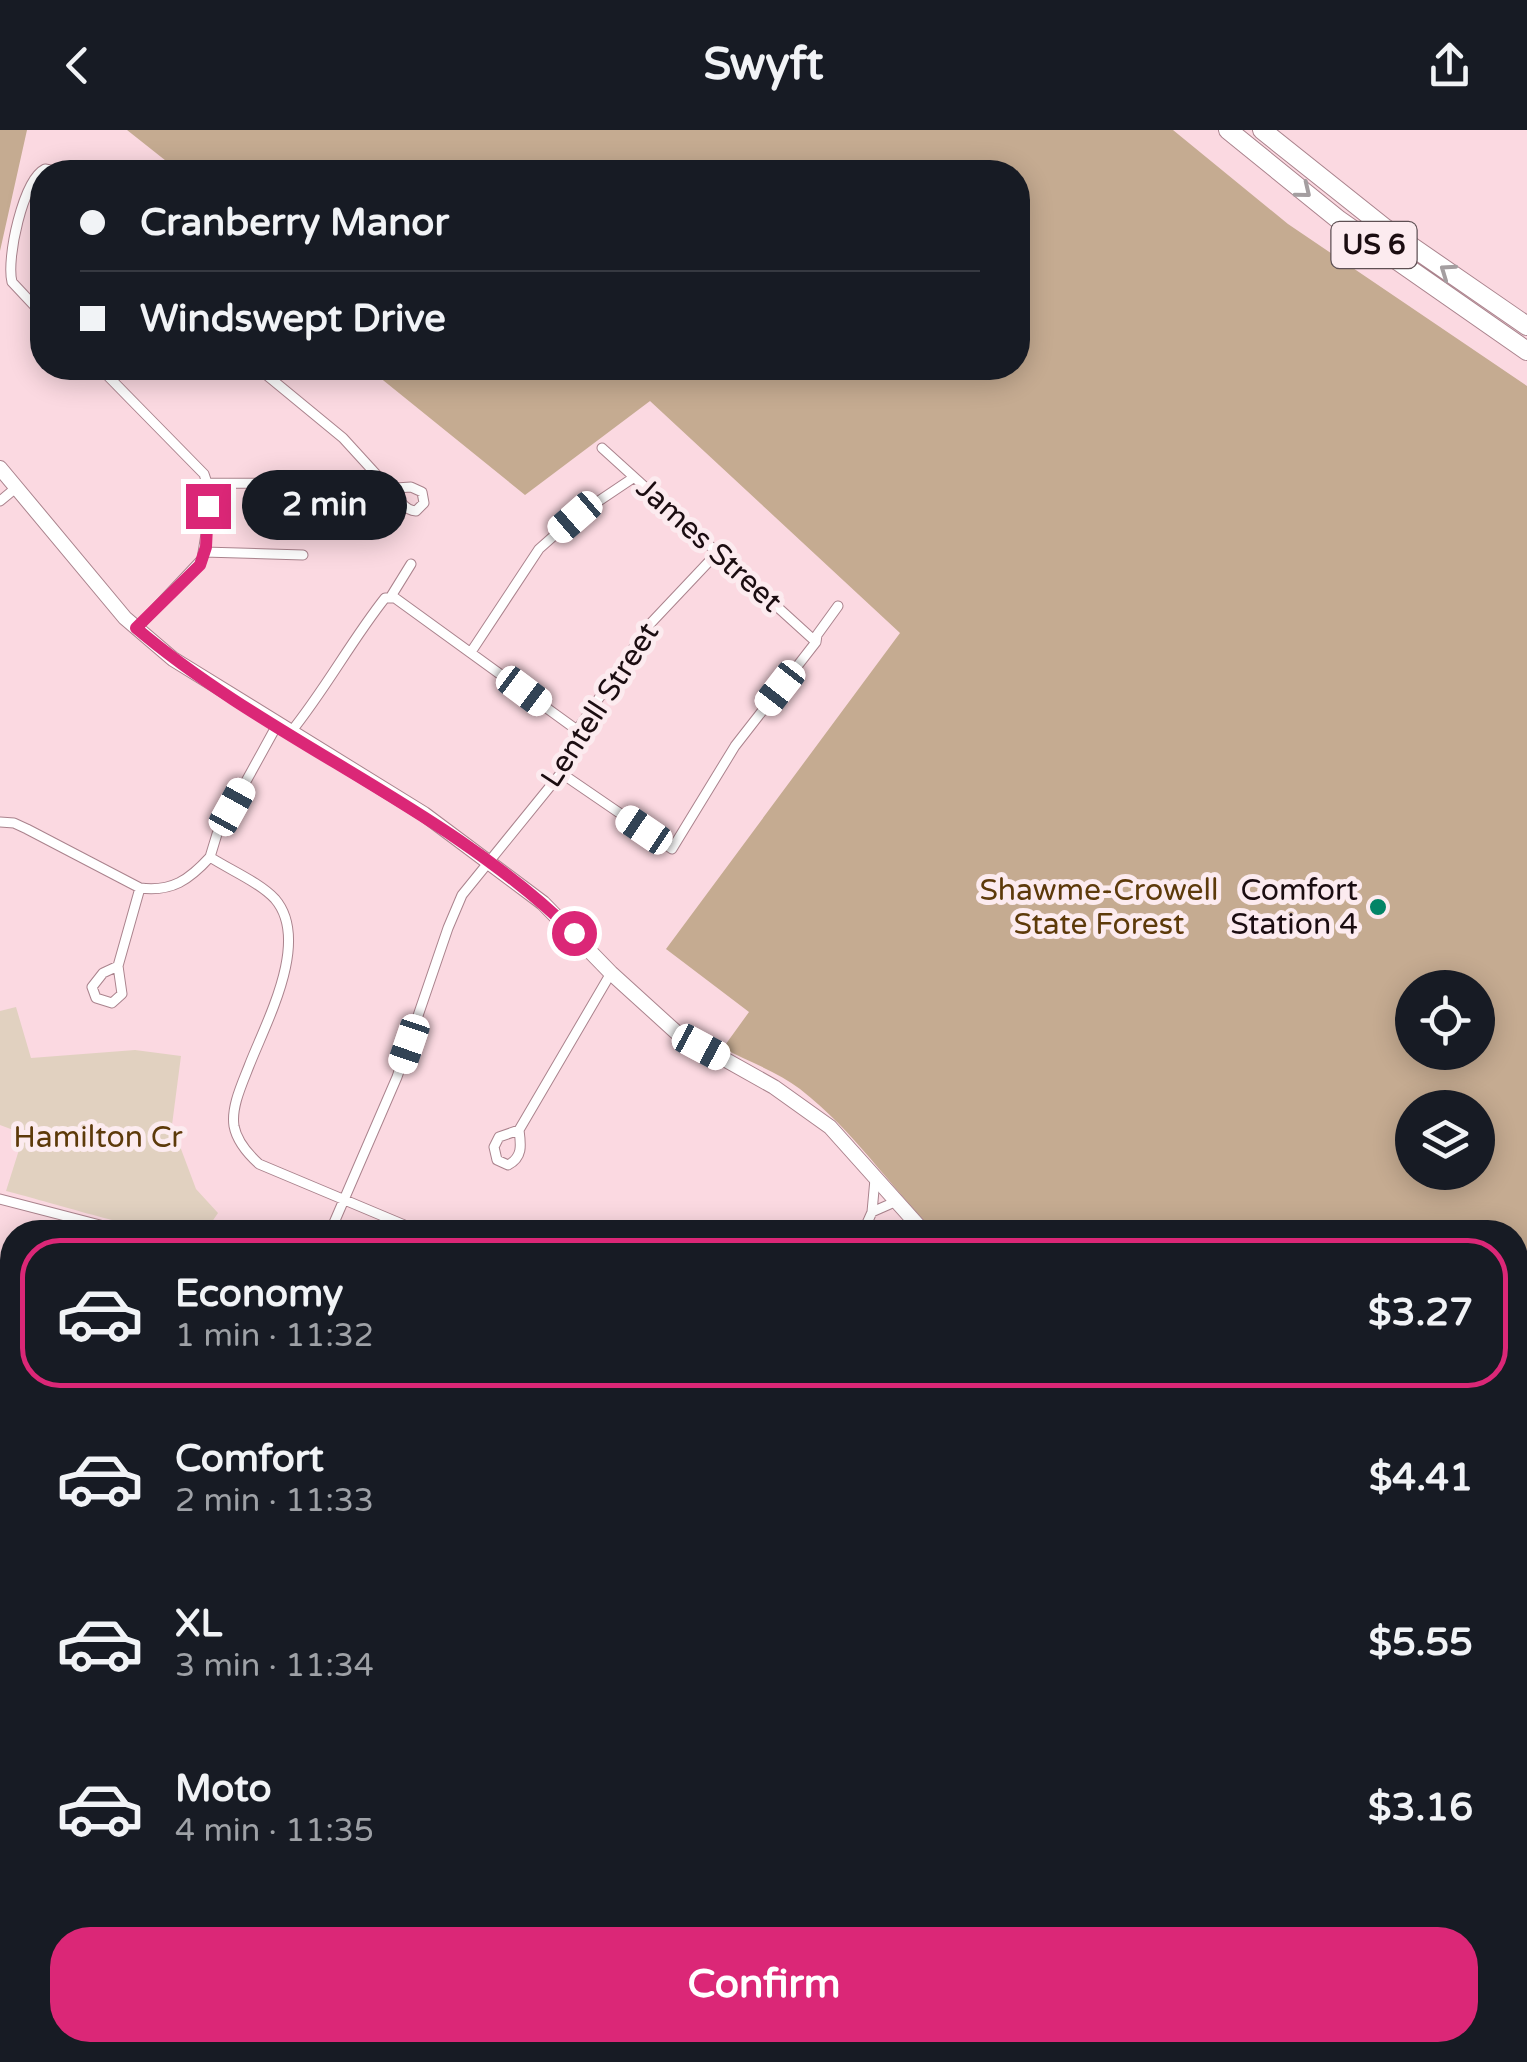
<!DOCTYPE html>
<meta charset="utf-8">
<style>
:root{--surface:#171b24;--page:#242831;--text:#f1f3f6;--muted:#9ea1a6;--line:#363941;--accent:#db2777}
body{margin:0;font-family:"Varela Round",sans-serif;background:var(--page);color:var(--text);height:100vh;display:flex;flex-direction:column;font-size:38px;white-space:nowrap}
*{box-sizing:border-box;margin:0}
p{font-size:32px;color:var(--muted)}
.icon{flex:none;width:55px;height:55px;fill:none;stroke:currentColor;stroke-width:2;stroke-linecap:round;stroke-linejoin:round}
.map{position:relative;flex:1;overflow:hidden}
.sheet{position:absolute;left:0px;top:1090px;width:1528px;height:842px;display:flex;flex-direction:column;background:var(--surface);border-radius:40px 40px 0 0;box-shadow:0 5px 25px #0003}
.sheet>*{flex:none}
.hud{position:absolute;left:30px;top:30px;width:1000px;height:220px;border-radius:40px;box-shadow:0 5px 25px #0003;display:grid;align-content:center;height:220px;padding:0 50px;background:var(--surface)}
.tools{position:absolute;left:1395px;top:840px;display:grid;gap:20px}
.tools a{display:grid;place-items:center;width:100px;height:100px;border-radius:50%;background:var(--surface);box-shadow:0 5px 25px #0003;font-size:50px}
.end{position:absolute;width:45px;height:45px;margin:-22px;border:12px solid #db2777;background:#fff;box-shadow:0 0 0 5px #fff}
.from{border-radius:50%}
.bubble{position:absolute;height:70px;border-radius:35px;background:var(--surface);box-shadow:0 5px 25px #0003;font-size:32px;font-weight:700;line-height:70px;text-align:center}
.car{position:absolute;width:30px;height:60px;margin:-30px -15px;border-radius:12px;box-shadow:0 0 8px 2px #0007;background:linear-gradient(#fff 24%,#345 0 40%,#fff 0 76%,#345 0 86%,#fff 0)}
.hud b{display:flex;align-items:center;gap:35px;height:95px;font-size:38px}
.hud b+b{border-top:2px solid var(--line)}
.hud i{width:25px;height:25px;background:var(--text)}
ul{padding:18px 0 0;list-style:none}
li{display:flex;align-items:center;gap:30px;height:150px;margin:0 20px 15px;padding:0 30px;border:5px solid transparent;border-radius:40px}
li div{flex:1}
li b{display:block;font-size:38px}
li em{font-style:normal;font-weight:700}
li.active{border-color:var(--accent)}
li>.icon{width:90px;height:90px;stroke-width:1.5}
.button{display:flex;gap:20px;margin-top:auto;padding:20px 50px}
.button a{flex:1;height:115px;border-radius:40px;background:var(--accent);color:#fff;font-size:40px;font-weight:700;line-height:115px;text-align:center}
header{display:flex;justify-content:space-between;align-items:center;height:130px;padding:0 50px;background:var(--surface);font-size:45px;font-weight:700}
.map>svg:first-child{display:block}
.green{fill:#e1d1c0}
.forest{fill:#c5ab91;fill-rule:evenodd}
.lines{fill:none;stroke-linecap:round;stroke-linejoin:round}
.street-casing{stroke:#aa838d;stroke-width:11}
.secondary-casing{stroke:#aa838d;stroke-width:16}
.highway-casing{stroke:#aa838d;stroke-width:20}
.street{stroke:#fff;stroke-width:9}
.secondary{stroke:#fff;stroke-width:14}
.highway{stroke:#fff;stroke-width:18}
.oneway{stroke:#a49ea0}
.route{stroke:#db2777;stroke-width:12}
.poi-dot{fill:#038466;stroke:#fcebef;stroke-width:4}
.labels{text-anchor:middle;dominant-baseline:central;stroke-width:10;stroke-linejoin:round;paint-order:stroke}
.shield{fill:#fcebef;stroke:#5e5054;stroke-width:2.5}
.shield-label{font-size:28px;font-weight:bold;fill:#1b0d11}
.street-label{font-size:30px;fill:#1b0d11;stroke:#fcebef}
.park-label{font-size:30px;fill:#5d3a0a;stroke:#fcebef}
.poi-label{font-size:30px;fill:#1b0d11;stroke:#fcebef;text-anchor:end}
</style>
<header><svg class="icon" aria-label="back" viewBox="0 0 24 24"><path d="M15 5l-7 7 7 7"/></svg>Swyft<svg class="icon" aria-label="share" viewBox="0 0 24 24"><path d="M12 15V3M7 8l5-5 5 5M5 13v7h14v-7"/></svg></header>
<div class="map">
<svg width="1527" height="1932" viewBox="0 0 1527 1932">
<rect width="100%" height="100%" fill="#fbd9e1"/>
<path class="green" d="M16,877L31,928L135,920L181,926L172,995L196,1059L218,1083L205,1102H151L144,1096C133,1098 28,1066 6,1061L24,1004L0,995V881Z
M393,1920H582L572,1925L562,1922L545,1932H426Z
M667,1920H758L775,1932H656Z"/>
<path class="forest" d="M0,0H27L0,121Z
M127,0H1173L1288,94L1527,256V1367L1515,1382V1102H935C887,1053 855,1002 800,959C778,942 747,931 723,918L749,882L666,819L900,503L650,271L525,365L368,238H1018V42H180ZM1412,858H1478V922H1412ZM1412,978H1478V1042H1412Z
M1527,1602V1789L1515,1781V1604Z"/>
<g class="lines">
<g class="street-casing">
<path id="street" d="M42,184L12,152C6,129 23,50 45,39L62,42
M100,238L204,344L207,353V398L202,429L136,499
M602,318L816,512
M207,353L385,354L343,308L258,238
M411,357L422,362L424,373L416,381C404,380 398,369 396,358Z
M0,371L17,357
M204,422L303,425
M390,468H395L577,600
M471,522L539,419L575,387L633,348
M277,595L217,704L210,727C230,740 259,752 275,769C311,811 266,892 249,936C242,954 231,977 234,996C237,1012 248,1024 259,1034L421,1102
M290,603C325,560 351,511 385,468H390L411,434
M561,643L672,719L735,616L816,512L817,505L838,476
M0,692L14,693L27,699L140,758C172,762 189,750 210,727
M118,836L103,843L92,857L96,868L112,873L122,864L118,836L140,758
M519,1000L499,1007L494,1017L497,1030L508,1035C523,1027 521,1015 519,1000L611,843
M0,1069L127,1102
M872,1082L897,1071
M330,1102L397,947L448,798L462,765L561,643L577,600L650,494L717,423
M496,1102L511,1097L520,1102
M863,1102L872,1082L875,1049
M1492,1932L1495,1920"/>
</g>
<g class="secondary-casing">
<path id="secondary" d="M0,338L125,488L173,529L424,684L543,773L611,843L676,902L774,957L830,997L924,1102
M0,1347L12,1348
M0,1631L12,1628
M1515,1876L1527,1882"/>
</g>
<g class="highway-casing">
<path id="highway" d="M1228,0L1339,90L1527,221
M1262,0L1385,98L1527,196"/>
</g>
<use href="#street" class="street"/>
<use href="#secondary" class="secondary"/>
<use href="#highway" class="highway"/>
</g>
<defs><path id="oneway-chevron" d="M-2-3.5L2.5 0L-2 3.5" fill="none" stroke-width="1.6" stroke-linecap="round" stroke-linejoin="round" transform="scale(2.5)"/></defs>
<g class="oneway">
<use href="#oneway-chevron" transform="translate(1304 61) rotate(39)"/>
<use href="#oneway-chevron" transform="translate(1447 141) rotate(-145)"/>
</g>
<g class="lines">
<path class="route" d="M208,376L206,417L200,435L136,498C272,613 445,676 574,803"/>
</g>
<circle class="poi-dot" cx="1378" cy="777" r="10"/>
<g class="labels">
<rect class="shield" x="1331.5" y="92" width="85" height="46" rx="8"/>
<g class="shield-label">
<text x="1374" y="115">US 6</text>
</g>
<g class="street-label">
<text transform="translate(709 415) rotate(42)">James Street</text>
<text transform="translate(600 575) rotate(-57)">Lentell Street</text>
</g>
<g class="park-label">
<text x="1099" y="760">Shawme-Crowell<tspan x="1099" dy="34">State Forest</tspan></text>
<text x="98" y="1007">Hamilton Cr</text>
</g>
<g class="poi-label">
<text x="1358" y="760">Comfort<tspan x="1358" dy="34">Station 4</tspan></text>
</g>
</g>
</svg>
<div class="tools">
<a><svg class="icon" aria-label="locate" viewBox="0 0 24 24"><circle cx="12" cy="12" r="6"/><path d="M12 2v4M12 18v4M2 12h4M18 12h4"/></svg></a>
<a><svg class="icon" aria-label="layers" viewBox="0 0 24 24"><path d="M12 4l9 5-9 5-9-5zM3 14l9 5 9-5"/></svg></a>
</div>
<i class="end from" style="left:574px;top:803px"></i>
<i class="end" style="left:208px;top:376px"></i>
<div class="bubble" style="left:242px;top:340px;width:165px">2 min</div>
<i class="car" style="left:575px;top:387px;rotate:229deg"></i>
<i class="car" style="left:780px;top:558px;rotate:218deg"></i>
<i class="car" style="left:524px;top:561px;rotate:127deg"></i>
<i class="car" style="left:232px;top:677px;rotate:29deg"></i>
<i class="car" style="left:644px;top:700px;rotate:304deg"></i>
<i class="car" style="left:409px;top:914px;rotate:199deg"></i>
<i class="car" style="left:701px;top:917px;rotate:118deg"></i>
<div class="hud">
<b><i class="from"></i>Cranberry Manor</b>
<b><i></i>Windswept Drive</b>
</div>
<section class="sheet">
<ul>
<li class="active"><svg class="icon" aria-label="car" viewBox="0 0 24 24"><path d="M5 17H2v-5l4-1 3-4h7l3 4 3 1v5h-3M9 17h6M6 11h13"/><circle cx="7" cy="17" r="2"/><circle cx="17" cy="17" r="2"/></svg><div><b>Economy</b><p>1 min · 11:32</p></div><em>$3.27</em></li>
<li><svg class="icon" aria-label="car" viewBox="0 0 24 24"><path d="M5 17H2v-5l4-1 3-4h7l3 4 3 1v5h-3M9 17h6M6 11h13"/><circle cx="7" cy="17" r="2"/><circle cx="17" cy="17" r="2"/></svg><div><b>Comfort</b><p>2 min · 11:33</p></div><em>$4.41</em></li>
<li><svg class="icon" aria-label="car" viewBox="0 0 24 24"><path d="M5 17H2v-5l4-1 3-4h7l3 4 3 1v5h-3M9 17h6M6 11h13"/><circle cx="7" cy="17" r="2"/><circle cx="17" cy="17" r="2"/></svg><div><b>XL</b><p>3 min · 11:34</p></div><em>$5.55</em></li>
<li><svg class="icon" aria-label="car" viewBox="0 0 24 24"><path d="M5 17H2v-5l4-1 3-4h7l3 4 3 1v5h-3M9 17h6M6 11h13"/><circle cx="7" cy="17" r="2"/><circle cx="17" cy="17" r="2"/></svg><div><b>Moto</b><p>4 min · 11:35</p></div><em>$3.16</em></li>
</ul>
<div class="button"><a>Confirm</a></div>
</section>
</div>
